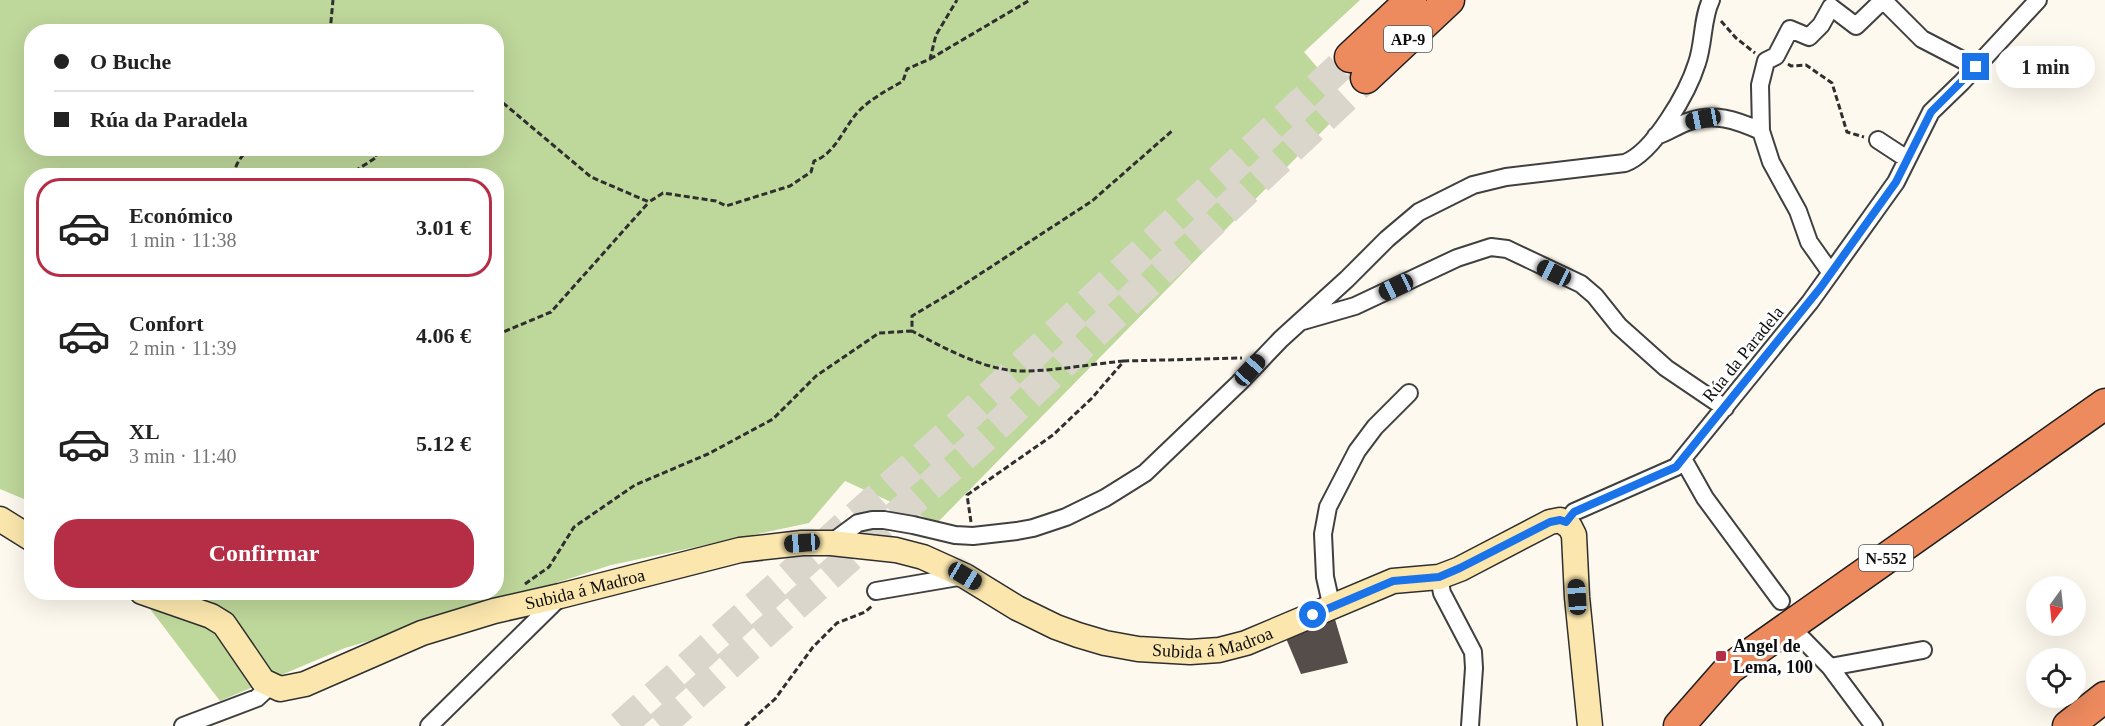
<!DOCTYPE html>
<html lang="es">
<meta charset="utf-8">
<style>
:root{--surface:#fff;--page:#f2f2f2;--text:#222;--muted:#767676;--line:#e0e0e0;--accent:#b62d46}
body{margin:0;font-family:Georgia,serif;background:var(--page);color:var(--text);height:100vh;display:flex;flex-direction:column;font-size:22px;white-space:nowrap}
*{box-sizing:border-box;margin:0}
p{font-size:20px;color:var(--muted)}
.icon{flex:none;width:33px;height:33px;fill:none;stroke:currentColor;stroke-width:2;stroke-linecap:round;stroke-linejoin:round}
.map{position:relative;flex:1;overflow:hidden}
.sheet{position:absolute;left:24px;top:168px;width:480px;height:432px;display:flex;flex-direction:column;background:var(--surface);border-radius:24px;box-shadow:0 6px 24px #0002}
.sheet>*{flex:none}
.banner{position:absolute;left:24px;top:24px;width:480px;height:132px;border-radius:24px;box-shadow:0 6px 24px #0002;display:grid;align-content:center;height:132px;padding:0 30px;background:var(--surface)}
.needle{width:39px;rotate:195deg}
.tools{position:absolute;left:2026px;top:576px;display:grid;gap:12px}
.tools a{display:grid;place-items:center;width:60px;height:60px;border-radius:50%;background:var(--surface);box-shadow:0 6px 24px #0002;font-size:30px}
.end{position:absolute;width:27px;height:27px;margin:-14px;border:8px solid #1a73e8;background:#fff;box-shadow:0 0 0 3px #fff}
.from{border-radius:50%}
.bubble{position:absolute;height:42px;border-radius:21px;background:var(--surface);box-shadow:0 6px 24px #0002;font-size:20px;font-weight:600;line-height:42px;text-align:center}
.car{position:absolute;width:18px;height:36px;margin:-18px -9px;border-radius:8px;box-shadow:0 0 4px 2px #0007;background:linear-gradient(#222 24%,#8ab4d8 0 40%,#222 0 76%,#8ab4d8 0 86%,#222 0)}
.banner b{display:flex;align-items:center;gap:21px;height:57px;font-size:22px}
.banner b+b{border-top:2px solid var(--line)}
.banner i{width:15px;height:15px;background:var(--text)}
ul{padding:10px 0 0;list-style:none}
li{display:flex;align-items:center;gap:18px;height:99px;margin:0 12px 9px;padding:0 18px;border:3px solid transparent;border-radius:24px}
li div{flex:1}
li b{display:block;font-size:22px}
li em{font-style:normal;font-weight:600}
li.on{border-color:var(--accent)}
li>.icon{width:54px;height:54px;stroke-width:1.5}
.action{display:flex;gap:12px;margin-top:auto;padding:12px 30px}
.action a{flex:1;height:69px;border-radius:24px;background:var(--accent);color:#fff;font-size:24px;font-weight:600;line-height:69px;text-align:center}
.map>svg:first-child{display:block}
.forest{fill:#bed79a;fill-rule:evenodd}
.building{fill:#554d4a}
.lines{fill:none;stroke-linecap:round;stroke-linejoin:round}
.highway-tunnel{stroke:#dad6cc;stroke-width:30;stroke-dasharray:30 15;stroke-linecap:butt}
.street-casing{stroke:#404040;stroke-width:20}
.secondary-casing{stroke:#2f2f2f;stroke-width:27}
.highway-casing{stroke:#1e1e1e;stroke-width:33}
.path{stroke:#2f2f2f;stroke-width:3;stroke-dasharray:6 3;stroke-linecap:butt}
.street{stroke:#fff;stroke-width:16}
.secondary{stroke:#fbe7ad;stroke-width:24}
.highway{stroke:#ed8b5e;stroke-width:30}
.route{stroke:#1a73e8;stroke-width:8}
.poi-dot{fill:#b62d46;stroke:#fff;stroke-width:2}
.labels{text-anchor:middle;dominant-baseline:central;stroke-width:6;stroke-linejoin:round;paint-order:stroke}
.shield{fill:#fff;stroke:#565656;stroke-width:1.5}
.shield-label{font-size:16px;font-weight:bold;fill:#0d0d0d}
.street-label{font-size:18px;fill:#0d0d0d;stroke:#fff}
.poi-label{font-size:18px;font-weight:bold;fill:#0d0d0d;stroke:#fff;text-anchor:start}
</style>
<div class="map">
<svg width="2105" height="726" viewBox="0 0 2105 726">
<rect width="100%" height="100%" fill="#fef9ee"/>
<path class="forest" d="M0,0H1360L1304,52L1349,104L937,523L845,481L809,523L611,565L477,609L345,648L220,701L138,593L496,592V176H32L31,502L0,489ZM32,32H496V148H32Z"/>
<path class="building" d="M1334,616L1348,663L1301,674L1285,636Z"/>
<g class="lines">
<path class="highway-tunnel" d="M621,726L954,429L1350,57
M660,726L983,439L1366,78"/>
<g class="street-casing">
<path id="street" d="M1656,136C1667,133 1676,126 1687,122C1714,112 1736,120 1761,131
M1878,140L1907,159
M1831,273L1809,242L1798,211L1771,162L1761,131L1760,85L1766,61L1776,56L1790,29L1809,37L1821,25L1831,7L1856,26L1883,0L1922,39L1976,67
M1303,321L1355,306L1457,258L1491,247L1507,249L1581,284L1595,296L1619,326L1666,368L1725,408
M1683,459L1705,498L1781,601
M1566,522L1574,512L1676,467L1810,302L1896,182L1931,112L1962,82L2038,0
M831,543L858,523L872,520H884L913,525L955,535L973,536L1017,531L1033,528L1066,517L1105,498L1145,473L1239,383L1281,339L1347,279L1387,239L1419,212L1473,185L1506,177L1625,163C1654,152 1688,92 1697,63C1704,43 1702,18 1711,0
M1439,577L1442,593L1473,652L1474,668L1470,726
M876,591L964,576
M1332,608L1325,577L1323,534L1328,507L1357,451L1375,427L1409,393
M1790,626L1830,667L1874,726
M1830,667L1923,650
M183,726L257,698L270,686
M429,726L560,597"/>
</g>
<g class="secondary-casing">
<g id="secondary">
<path d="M0,519L32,539"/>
<path id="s1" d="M142,592L211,616L224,624L263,681L280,689L305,684L422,633L494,611L560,596L740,550L802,543H831L896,550L923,557L965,576L1017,608L1056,627L1078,635L1105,643L1138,649L1190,652L1219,650L1246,643L1393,581L1439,577L1460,569L1550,522L1560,520L1570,527L1574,535L1577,597L1590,726"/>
</g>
</g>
<g class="highway-casing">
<path id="highway" d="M1350,57L1411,0
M1366,78L1449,0
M1679,726L1729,669L2105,404
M2068,726L2105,697"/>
</g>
<path class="path" d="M1721,21L1736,38L1755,53
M330,32L333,0
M930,59L1030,0
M1788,64L1791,66L1806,65L1832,83L1847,132L1864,137
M496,97L591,177L649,202L663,193L716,201L726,206L790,186L811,172L814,161C835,154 843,129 857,113C870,99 886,91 903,81L907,69L930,59L936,35L957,0
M234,176C234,165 242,156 249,148
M347,176L377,157L374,148
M496,335L551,312L649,202
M1124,361C1092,364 1060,370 1028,371C989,373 946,349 912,331V316L954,291L1092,201L1173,130
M971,522L967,495L1053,435L1092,398L1124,361L1242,358
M525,584L549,567L574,527L635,485L708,454L773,419L816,376L879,333L912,331
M745,726L775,699L813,647L837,623L865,612L872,606"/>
<use href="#street" class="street"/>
<use href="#secondary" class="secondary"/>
<use href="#highway" class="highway"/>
</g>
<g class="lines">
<path class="route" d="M1313,615L1393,581L1439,577L1460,568L1550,522L1560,520L1566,522L1574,512L1676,467L1821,287L1896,182L1931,112L1976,67"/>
</g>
<rect class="poi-dot" x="1715" y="650" width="12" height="12" rx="3"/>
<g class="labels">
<g class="shield">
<rect x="1384" y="26" width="48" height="26" rx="4.5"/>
<rect x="1859" y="545" width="54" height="26" rx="4.5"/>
</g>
<g class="shield-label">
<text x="1408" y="39">AP-9</text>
<text x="1886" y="558">N-552</text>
</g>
<g class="street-label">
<text transform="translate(1743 354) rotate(-51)">Rúa da Paradela</text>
<text stroke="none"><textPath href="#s1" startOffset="498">Subida á Madroa</textPath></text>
<text stroke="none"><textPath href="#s1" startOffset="1154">Subida á Madroa</textPath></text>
</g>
<g class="poi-label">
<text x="1733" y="646">Angel de<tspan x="1733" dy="21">Lema, 100</tspan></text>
</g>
</g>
</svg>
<div class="tools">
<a><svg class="needle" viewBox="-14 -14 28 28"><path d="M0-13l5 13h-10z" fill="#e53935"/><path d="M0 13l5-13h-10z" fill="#767676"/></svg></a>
<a><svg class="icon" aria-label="locate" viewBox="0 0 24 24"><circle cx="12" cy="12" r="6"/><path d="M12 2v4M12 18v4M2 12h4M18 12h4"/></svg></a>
</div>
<i class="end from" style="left:1313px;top:615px"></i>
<i class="end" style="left:1976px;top:67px"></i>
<div class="bubble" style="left:1996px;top:46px;width:99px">1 min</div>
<i class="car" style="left:1703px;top:119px;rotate:259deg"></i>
<i class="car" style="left:1554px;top:273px;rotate:296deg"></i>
<i class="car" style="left:1396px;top:287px;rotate:245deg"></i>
<i class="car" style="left:1250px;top:370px;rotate:42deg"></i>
<i class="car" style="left:802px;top:543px;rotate:266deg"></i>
<i class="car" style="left:965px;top:576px;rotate:121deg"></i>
<i class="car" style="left:1577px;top:597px;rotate:356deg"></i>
<div class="banner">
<b><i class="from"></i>O Buche</b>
<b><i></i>Rúa da Paradela</b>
</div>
<section class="sheet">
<ul>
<li class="on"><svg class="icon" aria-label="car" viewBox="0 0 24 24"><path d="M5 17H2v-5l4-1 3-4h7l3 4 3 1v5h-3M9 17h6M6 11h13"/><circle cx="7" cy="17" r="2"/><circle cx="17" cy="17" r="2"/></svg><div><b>Económico</b><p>1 min · 11:38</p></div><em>3.01 €</em></li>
<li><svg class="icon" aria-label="car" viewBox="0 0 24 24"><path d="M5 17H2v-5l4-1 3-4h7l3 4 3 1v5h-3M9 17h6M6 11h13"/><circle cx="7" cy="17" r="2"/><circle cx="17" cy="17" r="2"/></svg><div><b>Confort</b><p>2 min · 11:39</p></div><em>4.06 €</em></li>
<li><svg class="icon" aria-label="car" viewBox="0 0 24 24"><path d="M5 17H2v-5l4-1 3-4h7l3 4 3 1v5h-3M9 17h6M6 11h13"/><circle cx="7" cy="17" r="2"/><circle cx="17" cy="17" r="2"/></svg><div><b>XL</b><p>3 min · 11:40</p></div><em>5.12 €</em></li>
</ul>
<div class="action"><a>Confirmar</a></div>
</section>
</div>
